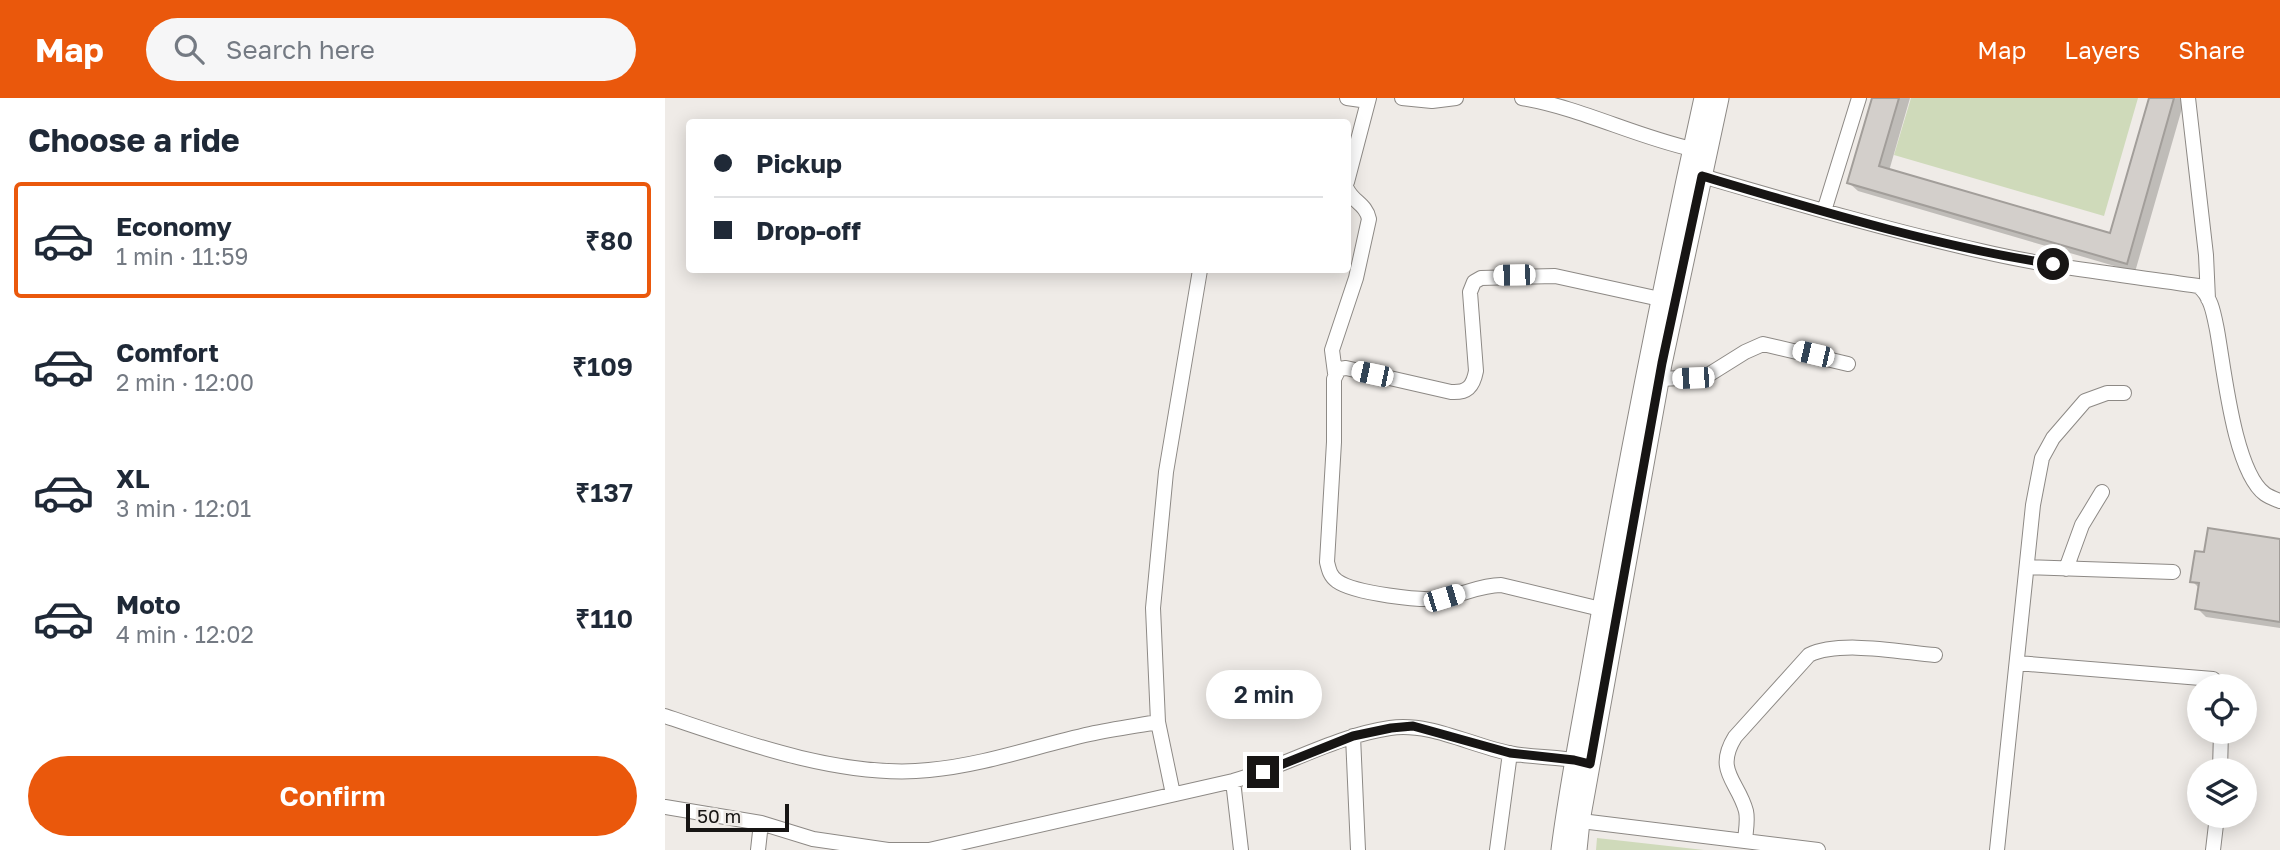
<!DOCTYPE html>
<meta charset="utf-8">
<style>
:root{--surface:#fff;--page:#f6f6f7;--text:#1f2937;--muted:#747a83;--line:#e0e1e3;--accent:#ea580c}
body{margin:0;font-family:"Golos Text",sans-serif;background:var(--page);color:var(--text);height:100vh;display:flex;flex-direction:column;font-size:26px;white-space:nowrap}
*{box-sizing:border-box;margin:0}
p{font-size:23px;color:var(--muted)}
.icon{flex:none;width:38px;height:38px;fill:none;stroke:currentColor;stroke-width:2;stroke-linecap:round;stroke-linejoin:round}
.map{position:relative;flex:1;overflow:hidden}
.sheet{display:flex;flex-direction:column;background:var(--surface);width:665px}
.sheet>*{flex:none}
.guide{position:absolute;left:21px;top:21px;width:665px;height:154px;border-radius:7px;box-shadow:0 4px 18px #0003;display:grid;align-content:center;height:154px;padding:0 28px;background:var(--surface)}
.controls{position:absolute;left:1522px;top:576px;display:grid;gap:14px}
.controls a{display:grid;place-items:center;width:70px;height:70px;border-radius:50%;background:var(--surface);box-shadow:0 4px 18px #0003;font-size:35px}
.scale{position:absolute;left:21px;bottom:18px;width:103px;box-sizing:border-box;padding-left:7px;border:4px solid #171514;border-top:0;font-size:19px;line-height:24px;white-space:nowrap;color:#171514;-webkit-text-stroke:5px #efebe7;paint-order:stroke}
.end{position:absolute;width:32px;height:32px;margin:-16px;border:9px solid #171514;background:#fff;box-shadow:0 0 0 4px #fff}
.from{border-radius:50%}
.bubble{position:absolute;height:49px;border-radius:24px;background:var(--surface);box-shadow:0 4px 18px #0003;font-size:23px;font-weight:600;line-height:49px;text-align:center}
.car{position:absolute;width:21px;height:42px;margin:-21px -10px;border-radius:9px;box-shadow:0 0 5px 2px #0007;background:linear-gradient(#fff 24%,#345 0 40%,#fff 0 76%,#345 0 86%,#fff 0)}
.guide b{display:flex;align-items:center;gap:24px;height:66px;font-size:26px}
.guide b+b{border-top:2px solid var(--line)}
.guide i{width:18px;height:18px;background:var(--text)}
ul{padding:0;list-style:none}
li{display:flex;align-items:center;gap:21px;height:116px;margin:0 14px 10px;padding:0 14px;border:4px solid transparent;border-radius:7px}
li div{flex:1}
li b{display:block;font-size:26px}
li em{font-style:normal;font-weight:600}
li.active{border-color:var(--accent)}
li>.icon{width:63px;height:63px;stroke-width:1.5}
h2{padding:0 28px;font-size:32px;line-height:84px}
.primary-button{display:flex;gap:14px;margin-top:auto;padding:14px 28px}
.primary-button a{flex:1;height:80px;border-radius:42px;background:var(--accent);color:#fff;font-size:28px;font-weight:600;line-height:80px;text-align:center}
header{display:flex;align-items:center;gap:42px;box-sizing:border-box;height:98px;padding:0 35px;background:var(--accent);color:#fff}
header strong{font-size:33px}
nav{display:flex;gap:38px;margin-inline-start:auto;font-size:24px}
.search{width:490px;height:63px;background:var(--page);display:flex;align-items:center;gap:18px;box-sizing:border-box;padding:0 24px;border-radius:38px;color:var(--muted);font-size:26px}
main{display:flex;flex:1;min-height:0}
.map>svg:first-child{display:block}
.green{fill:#cfdaba}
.shadow{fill:#0003}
.building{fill:#d3cfcb;stroke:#a29e9a;stroke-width:2}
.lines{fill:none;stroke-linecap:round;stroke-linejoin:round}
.minor-casing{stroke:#8d8985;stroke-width:16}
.major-casing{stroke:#8d8985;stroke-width:21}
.minor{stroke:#fff;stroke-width:14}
.major{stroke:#fff;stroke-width:19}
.route{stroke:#171514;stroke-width:9}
</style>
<header>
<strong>Map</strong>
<div class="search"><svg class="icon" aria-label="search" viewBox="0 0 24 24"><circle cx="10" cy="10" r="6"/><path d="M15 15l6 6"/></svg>Search here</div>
<nav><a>Map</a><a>Layers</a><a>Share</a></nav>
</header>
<main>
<section class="sheet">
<h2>Choose a ride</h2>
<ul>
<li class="active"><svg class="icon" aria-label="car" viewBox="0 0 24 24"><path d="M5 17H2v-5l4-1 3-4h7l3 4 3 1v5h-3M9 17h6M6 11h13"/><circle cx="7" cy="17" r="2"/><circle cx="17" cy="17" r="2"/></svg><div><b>Economy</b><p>1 min · 11:59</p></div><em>₹80</em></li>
<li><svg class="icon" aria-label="car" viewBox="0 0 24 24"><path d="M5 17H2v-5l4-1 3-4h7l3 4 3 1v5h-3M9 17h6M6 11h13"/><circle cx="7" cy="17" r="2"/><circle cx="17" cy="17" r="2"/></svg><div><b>Comfort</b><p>2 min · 12:00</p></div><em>₹109</em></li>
<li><svg class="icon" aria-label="car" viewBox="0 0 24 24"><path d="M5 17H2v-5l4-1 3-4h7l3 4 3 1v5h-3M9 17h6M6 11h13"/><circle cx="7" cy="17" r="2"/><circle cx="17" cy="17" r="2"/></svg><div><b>XL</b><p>3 min · 12:01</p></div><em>₹137</em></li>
<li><svg class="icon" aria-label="car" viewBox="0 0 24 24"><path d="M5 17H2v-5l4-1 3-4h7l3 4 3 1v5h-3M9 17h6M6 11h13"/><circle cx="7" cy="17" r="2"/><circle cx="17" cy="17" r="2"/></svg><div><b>Moto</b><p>4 min · 12:02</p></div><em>₹110</em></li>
</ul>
<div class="primary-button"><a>Confirm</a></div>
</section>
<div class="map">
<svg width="1615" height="752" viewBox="0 0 1615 752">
<rect width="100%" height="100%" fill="#efebe7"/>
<path class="green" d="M1246,0H1473L1439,118L1229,57Z
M932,740L1039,752H931Z"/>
<path class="shadow" d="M1208,0H1245L1224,73L1446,137L1485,0H1520L1470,174L1193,93L1184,85Z
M1615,443V530L1541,519L1532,510L1535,491L1527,483L1540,456Z"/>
<path class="building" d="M1207,0H1234L1214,68L1445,135L1484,0H1509L1462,166L1182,85Z
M1543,430L1615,441V524L1530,511L1534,485L1525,484L1530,453L1539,454Z"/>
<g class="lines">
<g class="minor-casing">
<path id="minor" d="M682,0L703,3
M737,0L767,3L791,0
M857,0C916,10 969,38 1027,51
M1523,0L1541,157L1543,201
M1037,78C1130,105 1222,132 1316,153C1388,170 1461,177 1533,188C1546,197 1549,217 1552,232C1559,270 1569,373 1600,396C1604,399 1610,401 1615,403
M682,84L704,0
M1159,113L1194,0
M670,275L667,252L691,180L704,121C701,106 688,104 682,91
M994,281L1040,279L1080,254L1098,246L1183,266
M1363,469L1508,474
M1401,471L1417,427L1437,394
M944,513L836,487C815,487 798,497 778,500C757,504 689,495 672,483C665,478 664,472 662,464L669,344V281L674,271L681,270L786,294C802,295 808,289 811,273L805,194L809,184L816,180L890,178L995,201
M1352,565L1548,581L1555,588
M0,618C79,645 180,681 264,672C319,667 371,648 425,636C447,631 470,628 493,624
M688,638L693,752
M1555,672L1556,634
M568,683L576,752
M508,696L493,624L488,510L501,374L535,172
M0,709L96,725L148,741L223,752H264L568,683C621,668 670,638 725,630C764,624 805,647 844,655C868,660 894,658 918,664
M908,722L1153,752
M1080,742C1081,732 1083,722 1081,713C1073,683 1049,673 1070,639L1144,557C1175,542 1235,554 1270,557
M93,752L96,725
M832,752L845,655
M1332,752L1368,407L1377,360L1388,340L1420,303L1442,295H1459
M1548,752L1552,718"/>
</g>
<g class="major-casing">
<path id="major" d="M896,752C903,696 914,640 924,584C958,389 996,194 1039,0
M912,752L915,723L997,266L1054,0"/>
</g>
<use href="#minor" class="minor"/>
<use href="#major" class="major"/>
</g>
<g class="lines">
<path class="route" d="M598,674L688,638L726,630L748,628L845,655L909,662L925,666L997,265L1037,78C1152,112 1269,148 1388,166"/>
</g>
</svg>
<div class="controls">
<a><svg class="icon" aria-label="locate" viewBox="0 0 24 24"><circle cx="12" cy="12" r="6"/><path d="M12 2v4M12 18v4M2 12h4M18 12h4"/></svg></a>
<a><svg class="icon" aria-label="layers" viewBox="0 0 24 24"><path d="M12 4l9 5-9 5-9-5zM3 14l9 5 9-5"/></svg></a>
</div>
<div class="scale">50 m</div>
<i class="end from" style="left:1388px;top:166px"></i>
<i class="end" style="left:598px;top:674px"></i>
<div class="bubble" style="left:541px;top:572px;width:116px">2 min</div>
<i class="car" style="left:849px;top:177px;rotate:269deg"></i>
<i class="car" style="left:1148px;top:256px;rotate:283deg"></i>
<i class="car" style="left:707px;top:276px;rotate:282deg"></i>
<i class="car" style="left:1028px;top:280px;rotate:268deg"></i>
<i class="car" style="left:779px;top:500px;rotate:73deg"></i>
<div class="guide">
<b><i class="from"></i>Pickup</b>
<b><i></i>Drop-off</b>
</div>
</div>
</main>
